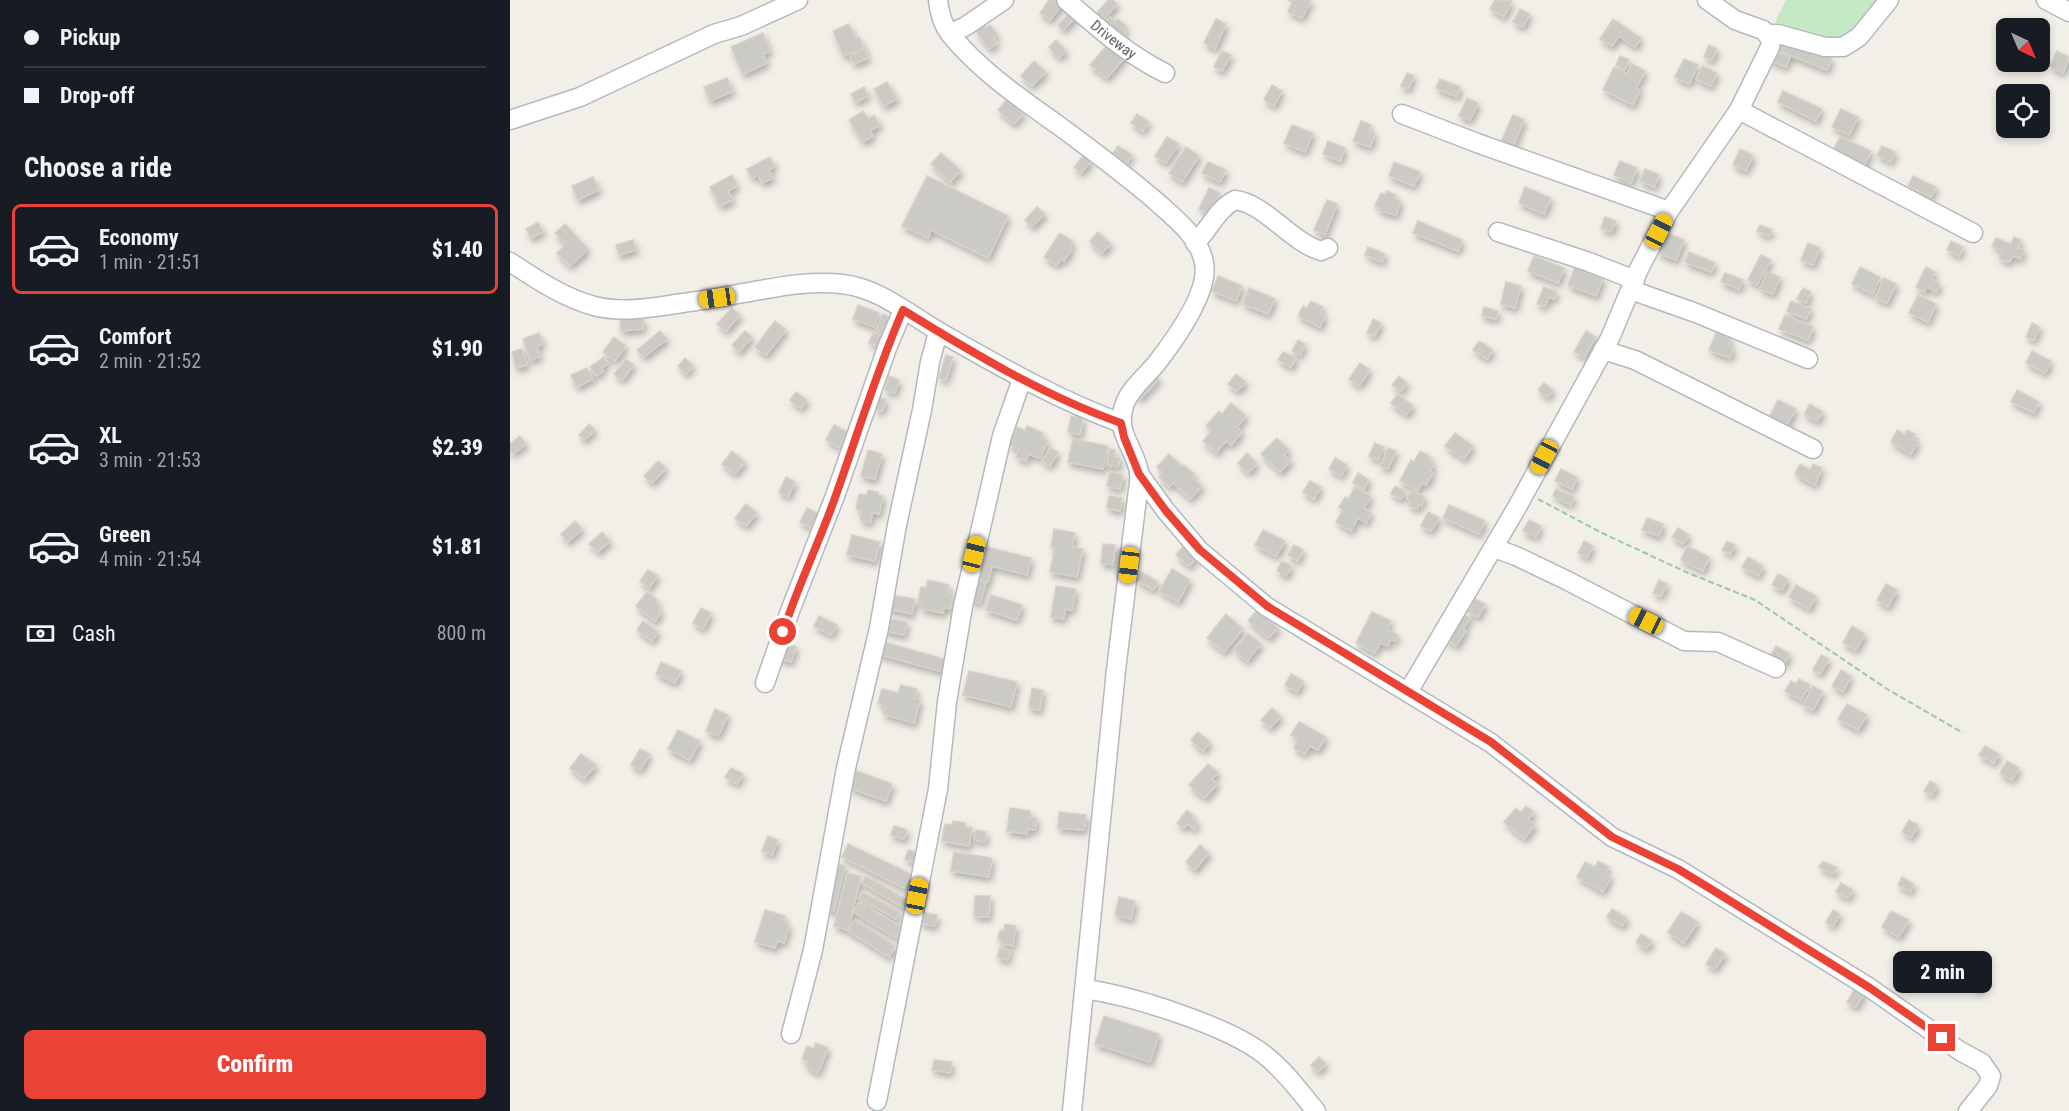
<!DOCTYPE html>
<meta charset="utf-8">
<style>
:root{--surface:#171b24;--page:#242831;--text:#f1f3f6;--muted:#9ea1a6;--line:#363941;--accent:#ea4335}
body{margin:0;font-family:"Roboto Condensed",sans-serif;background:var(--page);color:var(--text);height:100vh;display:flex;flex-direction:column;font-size:22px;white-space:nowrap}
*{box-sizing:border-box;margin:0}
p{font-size:20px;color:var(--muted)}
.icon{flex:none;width:33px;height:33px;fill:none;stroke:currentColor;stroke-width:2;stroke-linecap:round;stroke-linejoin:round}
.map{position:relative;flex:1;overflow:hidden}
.panel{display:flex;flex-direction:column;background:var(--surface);width:510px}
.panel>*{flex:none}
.top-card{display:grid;align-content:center;height:132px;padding:0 24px;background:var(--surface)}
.needle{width:39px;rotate:136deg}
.tools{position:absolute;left:1486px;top:18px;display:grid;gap:12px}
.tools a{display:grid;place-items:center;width:54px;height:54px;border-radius:9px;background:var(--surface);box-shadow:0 3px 9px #0003;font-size:30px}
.end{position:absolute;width:27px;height:27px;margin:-14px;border:8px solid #ea4335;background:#fff;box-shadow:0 0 0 3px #fff}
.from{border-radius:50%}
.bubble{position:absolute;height:42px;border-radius:9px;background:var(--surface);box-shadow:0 3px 9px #0003;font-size:20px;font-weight:800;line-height:42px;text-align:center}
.car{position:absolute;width:18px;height:36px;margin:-18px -9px;border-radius:8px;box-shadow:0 0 4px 2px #0007;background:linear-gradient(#f5c518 24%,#345 0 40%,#f5c518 0 76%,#345 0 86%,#f5c518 0)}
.top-card b{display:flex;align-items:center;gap:21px;height:57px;font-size:22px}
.top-card b+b{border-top:2px solid var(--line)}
.top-card i{width:15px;height:15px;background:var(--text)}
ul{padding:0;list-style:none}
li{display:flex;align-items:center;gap:18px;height:90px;margin:0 12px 9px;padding:0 12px;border:3px solid transparent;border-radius:9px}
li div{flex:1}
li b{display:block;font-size:22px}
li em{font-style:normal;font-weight:800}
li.selected{border-color:var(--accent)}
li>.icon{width:54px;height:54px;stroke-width:1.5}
h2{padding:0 24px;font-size:27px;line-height:72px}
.pay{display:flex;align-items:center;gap:15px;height:66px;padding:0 24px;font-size:22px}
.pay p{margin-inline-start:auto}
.cta{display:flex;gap:12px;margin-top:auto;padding:12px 24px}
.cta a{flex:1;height:69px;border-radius:9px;background:var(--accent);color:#fff;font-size:24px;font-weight:800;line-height:69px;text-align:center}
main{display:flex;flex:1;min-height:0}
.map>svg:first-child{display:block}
.green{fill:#c5e8c5}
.building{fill:#cccac5;stroke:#d6d1c6;stroke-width:1.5;filter:url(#shadow)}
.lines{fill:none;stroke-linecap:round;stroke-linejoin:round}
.minor-casing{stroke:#b5b8bc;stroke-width:21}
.path{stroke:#9cc7a9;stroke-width:2;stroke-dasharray:6 3;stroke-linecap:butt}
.minor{stroke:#fff;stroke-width:18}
.route{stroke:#ea4335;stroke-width:8}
.labels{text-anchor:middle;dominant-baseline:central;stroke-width:4.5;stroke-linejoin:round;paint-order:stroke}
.street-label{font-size:15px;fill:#5f6368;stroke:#fff}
</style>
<main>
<section class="panel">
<div class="top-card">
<b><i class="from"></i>Pickup</b>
<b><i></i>Drop-off</b>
</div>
<h2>Choose a ride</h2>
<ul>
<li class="selected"><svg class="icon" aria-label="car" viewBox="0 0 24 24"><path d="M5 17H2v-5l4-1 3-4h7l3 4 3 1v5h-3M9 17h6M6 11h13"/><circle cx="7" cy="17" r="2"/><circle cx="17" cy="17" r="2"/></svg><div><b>Economy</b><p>1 min · 21:51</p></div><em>$1.40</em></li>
<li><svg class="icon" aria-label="car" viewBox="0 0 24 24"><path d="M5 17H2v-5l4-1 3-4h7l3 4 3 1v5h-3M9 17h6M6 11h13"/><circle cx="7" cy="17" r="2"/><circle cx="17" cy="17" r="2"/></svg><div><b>Comfort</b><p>2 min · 21:52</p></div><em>$1.90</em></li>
<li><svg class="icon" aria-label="car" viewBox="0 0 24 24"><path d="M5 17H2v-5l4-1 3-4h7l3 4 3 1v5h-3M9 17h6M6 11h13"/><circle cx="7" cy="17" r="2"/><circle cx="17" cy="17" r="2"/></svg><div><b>XL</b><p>3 min · 21:53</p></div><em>$2.39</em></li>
<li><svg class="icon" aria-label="car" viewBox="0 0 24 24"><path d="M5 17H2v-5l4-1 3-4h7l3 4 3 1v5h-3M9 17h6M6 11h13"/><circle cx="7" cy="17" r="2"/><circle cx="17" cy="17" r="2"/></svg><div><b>Green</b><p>4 min · 21:54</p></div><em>$1.81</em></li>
</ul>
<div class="pay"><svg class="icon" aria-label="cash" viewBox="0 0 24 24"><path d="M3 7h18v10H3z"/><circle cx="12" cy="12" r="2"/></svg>Cash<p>800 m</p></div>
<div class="cta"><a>Confirm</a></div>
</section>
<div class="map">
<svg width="1559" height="1111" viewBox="0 0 1559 1111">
<defs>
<filter id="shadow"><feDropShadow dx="2.5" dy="4.5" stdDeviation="3" flood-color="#0004"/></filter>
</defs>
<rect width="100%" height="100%" fill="#f1efe8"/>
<path class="green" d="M1276,0H1369C1360,11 1350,27 1337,35C1322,44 1280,28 1265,22Z"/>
<path class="building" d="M539,0L555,1L540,20L530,13Z
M598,0H603L607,4L592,22L584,16Z
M778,0H801L792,18L778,12L782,2Z
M985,0L1002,1L994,17L980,9Z
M566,6L572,11L553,30L548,25Z
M1010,9L1020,14L1013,27L1003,22Z
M600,17L605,22L608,19L616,26L613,29L616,32L609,40L592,26Z
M706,19L716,24L705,49L694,43Z
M1103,19L1131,38L1125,47L1109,36L1102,46L1090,39Z
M339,24L345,38L349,37L354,48L333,56L323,31Z
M474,25L476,28L480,25L487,34L483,37L487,43L479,49L466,31Z
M253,33L260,51L253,54L257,63L233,74L221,47Z
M604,37L620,51L597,78L580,65Z
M1268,37L1322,59L1317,70L1264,49Z
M546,40L556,51L549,58L539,47Z
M1199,45L1207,49L1202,60L1194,57Z
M355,49L358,58L344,64L340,56Z
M1262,50L1280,57L1276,67L1259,60Z
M712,51L721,55L712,71L704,67Z
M1547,51L1559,57L1553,73L1540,67Z
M1110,56L1119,60L1115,70L1106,65Z
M1174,59L1188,65L1179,84L1165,77Z
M524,61L536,72L522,86L511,76Z
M1122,64L1135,71L1126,89L1130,90L1123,105L1093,90L1104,67L1117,74Z
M1193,66L1207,73L1201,86L1186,79Z
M897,73L904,76L898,89L891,86Z
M217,78L223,91L200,101L194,87Z
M930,79L950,87L947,97L926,88Z
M377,82L387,99L374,106L364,89Z
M762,85L772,91L764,106L754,100Z
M354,87L358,96L346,102L341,94Z
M1273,91L1312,109L1306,121L1268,102Z
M957,98L968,103L960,120L949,116Z
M497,99L513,114L504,124L488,110Z
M1331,109L1348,117L1339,135L1322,127Z
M353,111L358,119L364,115L370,125L360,131L363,136L353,142L339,120Z
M627,114L639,122L633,131L621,123Z
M1003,115L1014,120L1002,149L990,144Z
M851,121L861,125L859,132L865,134L860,147L843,141Z
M782,125L803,133L795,152L774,143Z
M657,137L669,144L656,163L645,156Z
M1330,137L1361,151L1353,168L1322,153Z
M818,141L835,148L830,161L813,154Z
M608,146L622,155L617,163L603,153Z
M1372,146L1385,152L1381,162L1367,155Z
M676,147L689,156L672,182L659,173Z
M1230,149L1243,155L1236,171L1223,165Z
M431,153L451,171L440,182L421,164Z
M574,155L581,161L571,173L564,167Z
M260,157L265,166L259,170L263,178L252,183L248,175L242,178L237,169Z
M1110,161L1127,168L1121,183L1104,175Z
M698,162L716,170L710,182L692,173Z
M884,162L910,172L904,186L879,176Z
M1135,169L1149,175L1144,187L1130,181Z
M222,175L227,186L218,191L223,200L210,206L200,187Z
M417,176L498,216L478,258L421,230L418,238L392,226Z
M1403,176L1426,187L1421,197L1398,186Z
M83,177L89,190L68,200L62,186Z
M1015,187L1041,198L1034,214L1009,203Z
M699,188L710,193L700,214L689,209Z
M877,191L886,195L884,199L891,201L886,215L870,211L871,208L865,206L871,193L875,195Z
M817,200L827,204L815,235L804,230Z
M527,207L535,214L522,227L515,220Z
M1095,217L1106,221L1101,232L1091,228Z
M908,221L952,240L948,251L903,233Z
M28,222L33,232L21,238L16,229Z
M55,224L78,249L60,266L47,253L56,244L45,233Z
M1250,225L1262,230L1259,236L1247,231Z
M588,232L601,244L592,253L580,241Z
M550,233L563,242L559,247L562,249L554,261L551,259L547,265L534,257Z
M1157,233L1174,240L1166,260L1148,253Z
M1504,237L1511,240L1508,248L1514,250L1510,259L1503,256L1499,262L1489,258L1493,251L1482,246L1486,238L1501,244Z
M123,240L126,250L109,255L106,245Z
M1441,241L1453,247L1449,256L1437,250Z
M1298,243L1310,248L1303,265L1291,260Z
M858,247L875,254L872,262L855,255Z
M1179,252L1205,263L1201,272L1175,262Z
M1251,255L1261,260L1247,285L1238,280Z
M1024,256L1054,268L1048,283L1018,271Z
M1065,267L1093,278L1086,296L1058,285Z
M1350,267L1370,277L1363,294L1342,284Z
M1416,267L1425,272L1421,279L1430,284L1426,292L1417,287L1414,292L1406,287Z
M1257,272L1270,277L1263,294L1250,289Z
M1215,273L1233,280L1229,289L1211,282Z
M708,276L732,286L726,301L702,291Z
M1374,278L1386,284L1377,303L1365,298Z
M996,282L1011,286L1005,308L991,304Z
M1034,287L1047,292L1044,299L1039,297L1035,306L1027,304Z
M739,288L765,299L758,314L733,304Z
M1293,288L1301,292L1296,303L1287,299Z
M1408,295L1426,304L1418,322L1399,313Z
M801,301L813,307L810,314L815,316L810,327L788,316L793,306L797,308Z
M1281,301L1301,309L1296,319L1277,311Z
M348,305L369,313L364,327L343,319Z
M974,307L988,311L986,319L972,316Z
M222,308L230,315L216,331L207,324Z
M373,314L381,318L374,333L366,329Z
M1275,315L1303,327L1298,340L1269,329Z
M133,318V329L111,331L110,320Z
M863,319L871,323L865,336L857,333Z
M265,321L276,330L256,355L245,347Z
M1522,323L1530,327L1524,340L1516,337Z
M150,331L157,339L134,357L127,350Z
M235,331L242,337L229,352L222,345Z
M1076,331L1086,337L1074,357L1064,352Z
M29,333L33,344L27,346L30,357L20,360L13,339Z
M363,333L372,336L368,346L359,343Z
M1206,333L1221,339L1218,346L1223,348L1220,358L1199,350Z
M104,337L116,346L105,361L93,352Z
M788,340L795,344L790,355L782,351Z
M969,341L983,350L977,359L963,350Z
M12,349L17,365L6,368L2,352Z
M1522,351L1541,361L1535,373L1516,363Z
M773,352L786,358L781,367L768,360Z
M436,355L443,357L436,380L429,378Z
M94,357L98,363L91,368L93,371L86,376L80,367Z
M175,358L183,366L176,374L168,366Z
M116,359L124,365L112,380L104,374Z
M850,363L860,370L849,386L839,379Z
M77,368L83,379L67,387L61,375Z
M644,374L649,379L630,399L625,394Z
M726,374L736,382L727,391L718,384Z
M379,376L389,380L385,393L375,390Z
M889,376L897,383L891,391L882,385Z
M1034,383L1043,390L1037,397L1028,390Z
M1507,390L1529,402L1524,413L1501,402Z
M286,392L297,400L291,408L280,400Z
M888,394L903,406L896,415L881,403Z
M369,397L376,400L372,411L365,409Z
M1268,400L1286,409L1275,428L1258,419Z
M721,403L736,416L727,427L732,432L721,445L716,441L706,453L693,441L702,431L696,426L709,411L712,414Z
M1300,404L1313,412L1307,421L1294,414Z
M561,416L573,418L570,435L558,432Z
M79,424L85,430L74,440L69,435Z
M324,425L337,432L329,447L316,440Z
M517,426L533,433L531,438L538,441L530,458L519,454L516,461L506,457L509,449L499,445L507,427L515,431Z
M1387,430L1395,435L1397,430L1405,434L1402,439L1408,442L1401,454L1381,442Z
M945,433L963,446L954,459L935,446Z
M10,436L16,444L3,454L0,450V444Z
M767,438L779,450L774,455L781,461L770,472L751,454Z
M563,439L598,446L593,469L558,462Z
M865,443L874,447L868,460L859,456Z
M540,448L548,452L540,466L532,461Z
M878,448L886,451L878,469L870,466Z
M600,449L605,450L604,457L610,458L608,467L597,465Z
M358,450L372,454L365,479L351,476Z
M222,451L235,462L225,474L212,464Z
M910,451L921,457L919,461L924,464L920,471L923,473L916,485L912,483L908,490L890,481L901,460L904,462Z
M737,453L747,464L738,473L728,463Z
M659,454L672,467L674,465L685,475L682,477L692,486L680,499L663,483L659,487L649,477L653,473L647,467Z
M825,458L837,465L831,476L819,469Z
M148,461L156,468L142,483L134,476Z
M1290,464L1300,470L1303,464L1312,468L1305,485L1285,474Z
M1051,469L1067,477L1062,489L1045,481Z
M600,472L613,475L610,489L597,486Z
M848,473L859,480L854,489L843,483Z
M276,477L285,482L278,497L269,492Z
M800,481L811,487L804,499L793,492Z
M885,486L896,492L891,499L881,494Z
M845,487L861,496L854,508L861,513L856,523L848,518L841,531L826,522L833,510L829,507L835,497L838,499Z
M1046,489L1064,497L1061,505L1043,496Z
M358,490L368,492V495L373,496L369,514L363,512L360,523L350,520L352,510L346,509L349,494L357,495Z
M901,490L915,497L911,506L909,504L907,509L899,506L901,501L897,498Z
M599,496L612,498L610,511L597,508Z
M236,504L247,513L236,526L225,518Z
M939,505L975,521L969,534L933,518Z
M297,508L309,514L301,528L290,522Z
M918,512L929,518L921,531L911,526Z
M1137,518L1153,524L1149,536L1132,530Z
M1019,520L1031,526L1026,537L1013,531Z
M65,521L72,529L58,542L51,534Z
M1168,528L1179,535L1173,544L1162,537Z
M544,529L565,533L562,547L573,549L567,577L540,572L545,547H541Z
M753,530L775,541L766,556L745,545Z
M92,532L100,541L88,552L79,544Z
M342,535L370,542L365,561L337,555Z
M1074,541L1083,546L1077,558L1068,553Z
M1217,541L1225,545L1220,554L1212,550Z
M593,544L605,545L603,565L591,563Z
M674,545L687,557L679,566L666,555Z
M784,545L793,550L788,561L778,555Z
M473,546L521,558L517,575L482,566L478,582L465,578Z
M1177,546L1199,557L1193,571L1171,560Z
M1238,557L1253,566L1248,576L1232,567Z
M772,561L782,566L776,576L767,571Z
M662,569L680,580L668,602L649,591Z
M138,570L148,576L139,588L130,581Z
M631,572L648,582L643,590L626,580Z
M1268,574L1278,579L1272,590L1262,585Z
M418,580L439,585L438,592L443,594L440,609L434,607L433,613L412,609L413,603L408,602L411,587L416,588Z
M465,580L476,582L470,603L460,600Z
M1149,580L1157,584L1151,596L1143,593Z
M1376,584L1387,590L1378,607L1367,600Z
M1286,585L1306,596L1299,609L1279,597Z
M546,586L566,589L562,610L555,609L554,619L541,617Z
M137,592L147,600L145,603L150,607L148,610L151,613L145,621L126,606Z
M381,595L405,599L402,614L378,609Z
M481,595L512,605L507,620L476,610Z
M965,599L975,604L968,617L958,612Z
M191,608L201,613L193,629L183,623Z
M747,610L768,628L759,638L738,621Z
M862,612L881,621L877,630L888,635L885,641L881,639L878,646L870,643L865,653L846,643Z
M951,612L960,618L953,629L956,631L946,646L935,639Z
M716,614L733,629L714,652L697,638Z
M309,616L327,625L321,635L304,626Z
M376,618L397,622L394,635L374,631Z
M133,621L148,632L142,641L127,630Z
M1342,626L1355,634L1346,650L1333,643Z
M738,633L751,644L737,661L724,650Z
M371,641L437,660L434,672L367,654Z
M274,642L286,647L281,662L268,658Z
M1266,646L1280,654L1274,664L1260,657Z
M1311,655L1319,659L1310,674L1303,670Z
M151,662L171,671L165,683L146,674Z
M1331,670L1341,676L1333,692L1322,686Z
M459,671L507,682L501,707L453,695Z
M781,674L793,681L787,692L775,685Z
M1289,679L1300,685L1291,700L1275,691L1281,681L1286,684Z
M391,685L407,689L404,698L410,700L404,723L373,714L376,706L368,703L372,689L388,693Z
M1303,686L1313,692L1303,710L1293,705Z
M522,688L533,690L530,710L519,708Z
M1337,704L1357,715L1348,730L1328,719Z
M762,708L771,717L760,728L751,720Z
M205,709L218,715L208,736L196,731Z
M789,722L816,737L808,750L800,746L795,754L784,748L789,739L781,735Z
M168,730L190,741L180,760L158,749Z
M688,732L700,742L693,751L681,740Z
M1475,746L1489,754L1484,763L1469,755Z
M130,749L140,754L130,770L121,765Z
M71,754L86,765L74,779L60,768Z
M1497,761L1509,768L1502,780L1490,773Z
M698,764L708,772L702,779L707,784L695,798L679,785Z
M221,768L233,774L227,784L215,777Z
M341,769L382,784L376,801L340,788Z
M1420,781L1427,785L1422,795L1414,791Z
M1016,806L1024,812L1018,819L1025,825L1014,839L994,822L1006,808L1011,813Z
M500,808L520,811V817L527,818L525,830L518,829L517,834L497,831Z
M677,810L683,815L681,818L688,823L684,829L677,824L674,828L667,823Z
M549,812L576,815L574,830L548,828Z
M1399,820L1408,825L1401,838L1392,832Z
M443,821L456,823L455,827L462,828L459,846L432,841L435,824L442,825Z
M384,826L397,830L394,839L381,835Z
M466,830L476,832L475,842L464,840Z
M258,836L268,840L262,855L252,851Z
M338,844L401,874L394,888L332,857Z
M690,845L699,853L685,870L676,862Z
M398,850L406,852L404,862L395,860Z
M444,852L482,858L479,877L441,871Z
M1088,861L1099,867L1095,873L1101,877L1093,892L1067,877L1075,862L1085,867Z
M1313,861L1327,868L1323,874L1309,867Z
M324,863L335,866L324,911L313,908Z
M337,873L351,876L338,930L324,926Z
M356,876L400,902L396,909L352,883Z
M1392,877L1404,884L1400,892L1388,885Z
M1331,883L1343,890L1338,898L1326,892Z
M352,892L390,912L386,919L349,898Z
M465,896H480L479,917L464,916Z
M609,897L625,901L621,919L605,915Z
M350,902L393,928L387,938L343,912Z
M1102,909L1117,918L1112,926L1097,917Z
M255,910L275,916L273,923L279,925L274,943L267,941L265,948L245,942Z
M1323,910L1330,914L1323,926L1316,922Z
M1381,911L1399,920L1389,937L1372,927Z
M412,912L427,915L425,926L410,923Z
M1171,912L1188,922L1174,943L1158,932Z
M345,920L385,946L379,957L338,931Z
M495,924L506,926L503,946L491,944L492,940L488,939L490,930L494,931Z
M1131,934L1142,941L1136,949L1126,942Z
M490,948L500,950L498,960L487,957Z
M1206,948L1215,954L1205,969L1196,964Z
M1458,953L1475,962L1469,973L1452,964Z
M1464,971L1475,977L1468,989L1457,982Z
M1345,988L1354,993L1346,1007L1337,1002Z
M594,1016L649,1034L640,1062L585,1044Z
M306,1043L318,1048L308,1073L296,1067L298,1061L292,1059L297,1046L304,1049Z
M809,1057L816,1064L808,1072L801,1065Z
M424,1060L442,1062L440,1073L422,1070Z"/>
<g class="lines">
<g class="minor-casing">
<g id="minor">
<path d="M428,0C429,11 433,25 440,34C469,70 510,98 548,125C582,150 616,175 648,203C666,219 690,238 694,263C700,292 663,342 646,364C636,376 621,388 615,403C604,433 624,445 629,472C630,478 629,484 628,490L606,670L562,1111"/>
<path id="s1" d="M556,0C587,27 618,55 655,73"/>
<path d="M1536,0L1559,12"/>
<path d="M440,34L456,26L494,0"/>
<path d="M1258,34H1268L1315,47H1333L1349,37L1379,0"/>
<path d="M1229,110L1463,233"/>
<path d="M892,114L967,143L1159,211"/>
<path d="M0,120L70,97L204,34L231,26L288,0"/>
<path d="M988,232L1079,262L1125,280"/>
<path d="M685,243C699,230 707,209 725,200C754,203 781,242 811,251L818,248"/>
<path d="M0,262C26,279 54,298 84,306C111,313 139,308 166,304C187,301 208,298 228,294C263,288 297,280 332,284C370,288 401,316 433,334C491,367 548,400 611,423"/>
<path d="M1121,290L1186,313L1298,359"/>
<path d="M1093,350L1125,360L1303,449"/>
<path d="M629,474L656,511L690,551L757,607L981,743L1102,837L1168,869L1360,988L1450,1051L1472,1063L1481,1076L1478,1086L1458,1111"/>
<path d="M984,548L1006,556L1056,580L1174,641L1208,642L1266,668"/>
<path d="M255,683L280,611L325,496L377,348L393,310"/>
<path d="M898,692L1006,509L1100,338L1129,269L1159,211L1229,110L1260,47L1261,39L1253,30L1225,20L1197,0"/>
<path d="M575,989C623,996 719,1026 756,1056C775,1071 790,1092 806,1111"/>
<path d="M281,1034L303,950L336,768L369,628L387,525L412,410L420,362L428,332"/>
<path d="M367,1101L428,789L437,702L453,606L492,436L512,379"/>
</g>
</g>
<path class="path" d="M1028,499L1090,532L1176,572L1245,600L1377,689L1453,733"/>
<use href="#minor" class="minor"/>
</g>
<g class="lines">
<path class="route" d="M273,632C288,585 310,541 326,495C348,433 367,370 393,310C463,353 534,396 611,423L614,437L629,474L656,511L690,550L757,606L981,742L1102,837L1168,869L1209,894L1360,988L1432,1038"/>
</g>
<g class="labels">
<g class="street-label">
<text stroke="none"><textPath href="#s1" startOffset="62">Driveway</textPath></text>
</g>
</g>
</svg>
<div class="tools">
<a><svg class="needle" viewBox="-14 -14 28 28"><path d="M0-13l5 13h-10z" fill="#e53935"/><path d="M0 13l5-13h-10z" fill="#9ea1a6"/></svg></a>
<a><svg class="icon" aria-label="locate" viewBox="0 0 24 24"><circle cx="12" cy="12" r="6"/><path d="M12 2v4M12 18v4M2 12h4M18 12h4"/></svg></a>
</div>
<i class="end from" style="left:273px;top:632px"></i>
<i class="end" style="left:1432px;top:1038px"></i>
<div class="bubble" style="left:1383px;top:951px;width:99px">2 min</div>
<i class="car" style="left:1149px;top:231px;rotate:27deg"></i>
<i class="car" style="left:207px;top:298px;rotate:262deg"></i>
<i class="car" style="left:1034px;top:457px;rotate:208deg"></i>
<i class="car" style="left:464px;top:554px;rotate:14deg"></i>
<i class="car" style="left:619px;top:565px;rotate:187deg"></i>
<i class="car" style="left:1136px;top:621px;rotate:296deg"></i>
<i class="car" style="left:407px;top:896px;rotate:11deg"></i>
</div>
</main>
